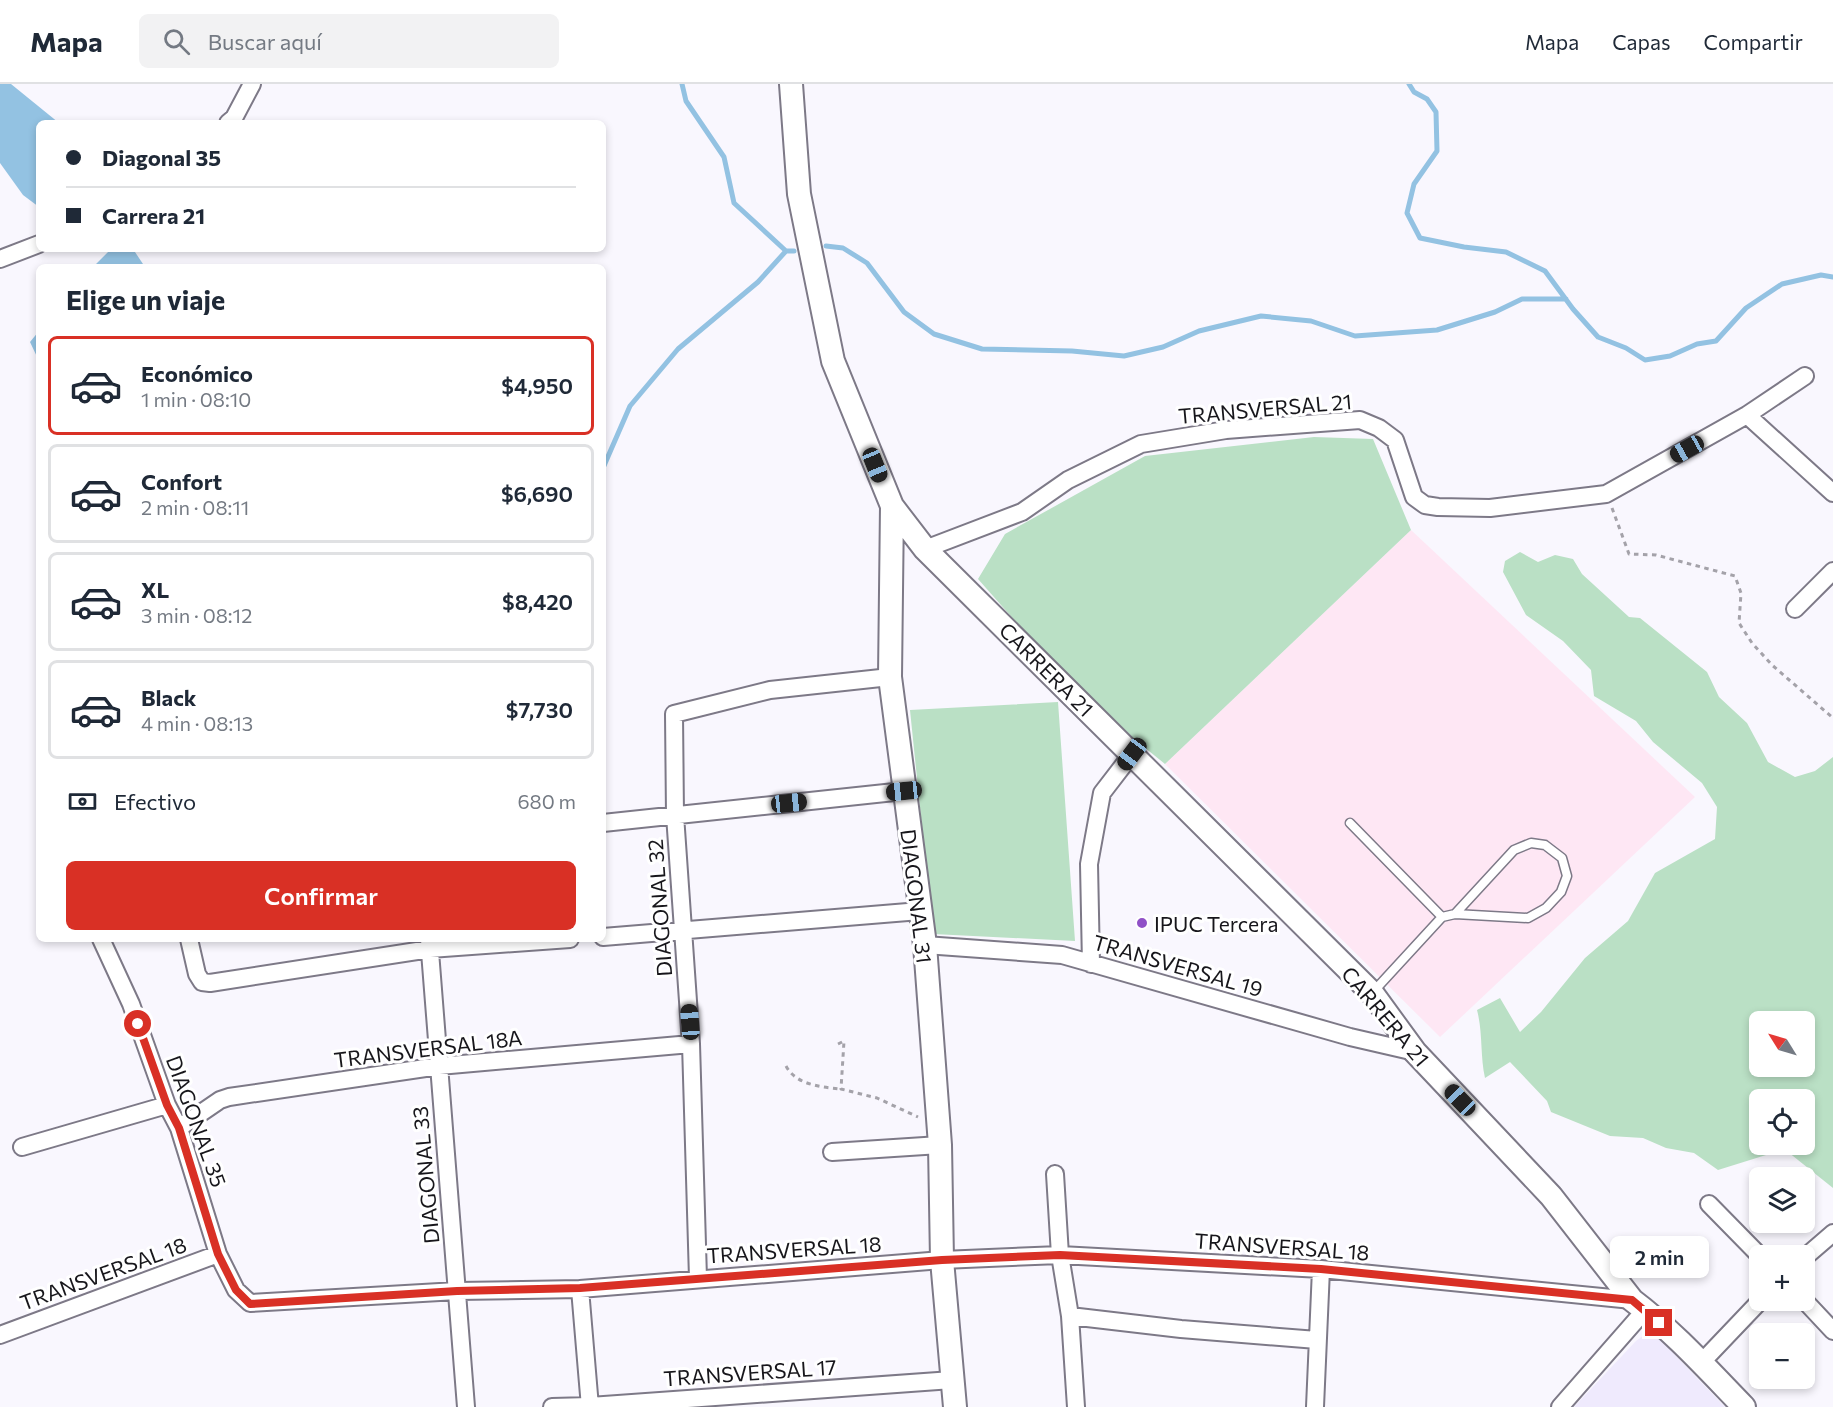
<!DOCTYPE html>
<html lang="es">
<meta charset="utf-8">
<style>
:root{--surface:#fff;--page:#f2f2f3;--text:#1f2937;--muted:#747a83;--line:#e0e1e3;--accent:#d93025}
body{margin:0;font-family:Commissioner,sans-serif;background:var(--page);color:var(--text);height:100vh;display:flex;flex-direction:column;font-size:22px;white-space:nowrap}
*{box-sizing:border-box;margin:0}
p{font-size:20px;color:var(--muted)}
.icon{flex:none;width:33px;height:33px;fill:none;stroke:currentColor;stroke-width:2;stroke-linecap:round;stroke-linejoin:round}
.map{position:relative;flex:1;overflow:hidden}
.sheet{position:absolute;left:36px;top:180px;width:570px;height:678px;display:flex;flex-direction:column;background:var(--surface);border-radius:9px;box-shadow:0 3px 9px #0003}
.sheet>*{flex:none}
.banner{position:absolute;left:36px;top:36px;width:570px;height:132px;border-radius:9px;box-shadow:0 3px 9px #0003;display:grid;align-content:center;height:132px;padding:0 30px;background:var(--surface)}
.needle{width:39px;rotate:307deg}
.fabs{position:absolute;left:1749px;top:927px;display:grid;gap:12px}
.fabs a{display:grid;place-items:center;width:66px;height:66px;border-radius:9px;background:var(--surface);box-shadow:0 3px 9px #0003;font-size:30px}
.end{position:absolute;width:27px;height:27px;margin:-14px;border:8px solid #d93025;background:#fff;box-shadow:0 0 0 3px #fff}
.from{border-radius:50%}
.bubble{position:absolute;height:42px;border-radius:9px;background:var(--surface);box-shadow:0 3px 9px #0003;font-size:20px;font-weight:600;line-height:42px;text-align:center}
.car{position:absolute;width:18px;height:36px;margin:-18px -9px;border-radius:8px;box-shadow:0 0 4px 2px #0007;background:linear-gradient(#222 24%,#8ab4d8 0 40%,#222 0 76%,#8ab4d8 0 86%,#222 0)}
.banner b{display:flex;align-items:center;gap:21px;height:57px;font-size:22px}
.banner b+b{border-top:2px solid var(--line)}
.banner i{width:15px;height:15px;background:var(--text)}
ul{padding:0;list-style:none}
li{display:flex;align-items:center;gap:18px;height:99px;margin:0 12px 9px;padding:0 18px;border:3px solid var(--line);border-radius:9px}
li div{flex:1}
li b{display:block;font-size:22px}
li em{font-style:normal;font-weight:600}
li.active{border-color:var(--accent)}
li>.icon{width:54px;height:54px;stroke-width:1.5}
h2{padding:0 30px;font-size:27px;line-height:72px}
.pay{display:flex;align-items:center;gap:15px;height:66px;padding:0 30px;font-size:22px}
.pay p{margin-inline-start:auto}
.cta{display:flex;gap:12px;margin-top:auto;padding:12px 30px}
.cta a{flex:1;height:69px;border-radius:9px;background:var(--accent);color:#fff;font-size:24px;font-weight:600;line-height:69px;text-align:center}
header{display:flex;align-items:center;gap:36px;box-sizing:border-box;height:84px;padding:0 30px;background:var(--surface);border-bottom:2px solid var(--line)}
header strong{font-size:28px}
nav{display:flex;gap:33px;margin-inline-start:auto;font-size:21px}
.search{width:420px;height:54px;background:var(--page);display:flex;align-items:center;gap:15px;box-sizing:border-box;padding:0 21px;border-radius:9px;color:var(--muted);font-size:22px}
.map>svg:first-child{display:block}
.built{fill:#efeafd}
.industrial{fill:#fee7f4}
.green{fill:#bae0c5;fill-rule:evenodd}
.water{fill:#93c2e2}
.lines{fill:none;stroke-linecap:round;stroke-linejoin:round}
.stream{stroke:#93c2e2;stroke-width:5}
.lane-casing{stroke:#7d7987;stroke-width:11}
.street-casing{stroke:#7d7987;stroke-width:20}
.secondary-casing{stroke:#7d7987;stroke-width:26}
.path{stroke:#a4a2a9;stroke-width:3;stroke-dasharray:4.5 4.5;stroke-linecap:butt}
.lane{stroke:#fff;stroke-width:8}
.street{stroke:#fff;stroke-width:16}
.secondary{stroke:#fff;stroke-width:22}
.route{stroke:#d93025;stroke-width:8}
.poi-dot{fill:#9051c7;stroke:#fff;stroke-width:2}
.labels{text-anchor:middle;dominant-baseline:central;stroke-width:6;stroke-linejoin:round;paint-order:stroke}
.street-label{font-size:21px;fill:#17161b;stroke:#fff}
.poi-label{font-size:21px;fill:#17161b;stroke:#fff;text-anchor:start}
</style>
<header>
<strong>Mapa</strong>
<div class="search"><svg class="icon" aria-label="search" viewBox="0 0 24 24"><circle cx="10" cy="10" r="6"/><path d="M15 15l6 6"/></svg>Buscar aquí</div>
<nav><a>Mapa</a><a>Capas</a><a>Compartir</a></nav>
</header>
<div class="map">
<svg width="1833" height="1323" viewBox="0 0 1833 1323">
<rect width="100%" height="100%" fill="#f9f7fe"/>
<path class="built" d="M1651,1246L1725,1323H1574L1636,1257Z"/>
<path class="industrial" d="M1411,446L1695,713L1440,953L1165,680Z"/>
<path class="green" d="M1314,353L1373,355L1411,446L1165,680L1113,638L1016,538L978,495L1005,450L1145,372Z
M1520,468L1538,478L1555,471L1573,475L1582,490L1629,533L1640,534L1707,588L1719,613L1747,639L1768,678L1795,693L1815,687L1833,673V1104L1788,1068L1772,1063L1766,1071L1718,1086L1694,1069L1666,1064L1643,1054L1610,1052L1551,1028L1547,1017L1510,978L1485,994C1480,971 1483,949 1477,926L1500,914L1520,948L1541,928L1585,874L1628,837L1655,789L1715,755L1717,723L1702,699L1653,658L1636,637L1594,612L1591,586L1563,557L1526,531L1503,488L1505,477ZM1760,938H1804V982H1760ZM1760,1016H1804V1060H1760Z
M1058,618L1075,857L933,850L910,626Z"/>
<path class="water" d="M0,0H11L59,39H39V123L23,111L0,79Z
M116,165H133L145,183H93L110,166Z
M39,247V277L30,258Z"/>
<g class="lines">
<path class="stream" d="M682,0L686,17L724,73L734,119L786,167H794
M1409,0L1414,8L1427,15L1436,28L1437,67L1414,100L1407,129L1420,154L1464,163L1506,168L1545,187L1573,225L1598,253L1626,264L1645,276L1670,272L1697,260L1716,257L1746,224L1782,200L1821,191L1833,193
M826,162L843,164L867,179L904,228L934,250L982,265L1072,267L1124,272L1163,263L1199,247L1261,232L1311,237L1355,252L1437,246L1495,228L1522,215H1566
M603,384L630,322L678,265L758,198L786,167"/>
<g class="lane-casing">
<path id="lane" d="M1350,739L1442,833
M1373,908L1442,833L1455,830L1528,834L1546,824L1561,808L1567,792L1562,774L1545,761L1531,759L1514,766L1455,830"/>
</g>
<g class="street-casing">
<path id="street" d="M228,39L234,34L252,0
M0,175L39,160
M1747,331L1833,409
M925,465L1022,428L1068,396L1141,360L1226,346L1360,336L1379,344L1395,356L1414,413L1425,421L1438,423L1490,424L1606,410L1747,331L1805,292
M1795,525L1833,487
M603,739L904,707
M603,853L920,827
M101,855L131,920L167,1021L179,1044L218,1170
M189,855L197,890L202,898L210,899L430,865L570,855
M429,855L466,1323
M925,861L1062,871L1350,953L1415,968
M1091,880L1089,780L1102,709L1132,670
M179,1044L220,1016L229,1013L439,982L691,960
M22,1063L167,1021
M832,1068L940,1061
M1055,1090L1060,1171L1070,1232L1076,1323
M1709,1120L1760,1172
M1804,1174L1833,1149
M698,1194L691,960L675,731L674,630L770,606L890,593
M580,1205L590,1323
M1804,1216L1833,1247
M1070,1232L1181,1245L1317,1256
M0,1251L218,1170L236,1206L250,1219L457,1207L580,1205L942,1176L1060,1171L1321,1185L1632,1216
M1701,1279L1761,1216
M552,1323L590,1322L952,1296
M1315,1323L1321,1185
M1560,1323L1645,1226"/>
</g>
<g class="secondary-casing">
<path id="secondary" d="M791,0L799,110L833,277L892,422L890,593L925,861L940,1061L942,1176L955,1323
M892,422L925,465L1372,909L1415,968L1551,1112L1632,1216C1673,1247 1708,1286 1744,1323"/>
</g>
<path class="path" d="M1612,424L1629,470L1656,471L1735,492L1741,509L1739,539L1752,559L1772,581L1833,634
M838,960L844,957L841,1005L877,1014L918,1033
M786,982C796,1001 821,1003 841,1005"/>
<use href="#lane" class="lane"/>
<use href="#street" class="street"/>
<use href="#secondary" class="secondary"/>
</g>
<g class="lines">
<path class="route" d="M138,940L167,1021L179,1044L218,1170L236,1206L250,1220L457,1207L580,1204L942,1176L1060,1171L1321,1185L1632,1216L1659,1239"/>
</g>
<circle class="poi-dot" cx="1142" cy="839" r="6"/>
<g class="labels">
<g class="street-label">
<text transform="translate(1265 324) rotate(-5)">TRANSVERSAL 21</text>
<text transform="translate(1047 585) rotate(45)">CARRERA 21</text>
<text transform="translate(917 812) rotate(83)">DIAGONAL 31</text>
<text transform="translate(659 824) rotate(-94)">DIAGONAL 32</text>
<text transform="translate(1178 881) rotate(16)">TRANSVERSAL 19</text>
<text transform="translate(1386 932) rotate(50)">CARRERA 21</text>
<text transform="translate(428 964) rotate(-7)">TRANSVERSAL 18A</text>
<text transform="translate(197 1037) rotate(70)">DIAGONAL 35</text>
<text transform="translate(425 1091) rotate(-95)">DIAGONAL 33</text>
<text transform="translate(1282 1162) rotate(4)">TRANSVERSAL 18</text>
<text transform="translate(794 1165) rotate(-4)">TRANSVERSAL 18</text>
<text transform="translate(103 1189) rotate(-20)">TRANSVERSAL 18</text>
<text transform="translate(750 1288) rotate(-4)">TRANSVERSAL 17</text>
</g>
<g class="poi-label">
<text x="1154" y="839">IPUC Tercera</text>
</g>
</g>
</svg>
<div class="fabs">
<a><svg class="needle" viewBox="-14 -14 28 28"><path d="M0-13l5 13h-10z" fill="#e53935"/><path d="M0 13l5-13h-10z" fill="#747a83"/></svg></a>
<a><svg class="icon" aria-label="locate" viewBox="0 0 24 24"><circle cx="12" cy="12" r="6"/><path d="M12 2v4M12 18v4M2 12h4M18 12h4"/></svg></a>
<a><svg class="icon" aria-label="layers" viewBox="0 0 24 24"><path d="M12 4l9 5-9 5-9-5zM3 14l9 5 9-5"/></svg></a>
<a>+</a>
<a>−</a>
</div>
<i class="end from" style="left:138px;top:940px"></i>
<i class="end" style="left:1659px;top:1239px"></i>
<div class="bubble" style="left:1610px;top:1152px;width:99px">2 min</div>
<i class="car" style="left:1687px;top:365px;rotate:241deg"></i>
<i class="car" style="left:875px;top:381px;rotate:158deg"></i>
<i class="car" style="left:1132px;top:670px;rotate:217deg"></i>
<i class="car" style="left:904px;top:707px;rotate:264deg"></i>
<i class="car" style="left:789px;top:719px;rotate:84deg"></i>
<i class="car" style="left:690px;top:938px;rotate:356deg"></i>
<i class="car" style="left:1460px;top:1016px;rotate:316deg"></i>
<div class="banner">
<b><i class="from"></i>Diagonal 35</b>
<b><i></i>Carrera 21</b>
</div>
<section class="sheet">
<h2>Elige un viaje</h2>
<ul>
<li class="active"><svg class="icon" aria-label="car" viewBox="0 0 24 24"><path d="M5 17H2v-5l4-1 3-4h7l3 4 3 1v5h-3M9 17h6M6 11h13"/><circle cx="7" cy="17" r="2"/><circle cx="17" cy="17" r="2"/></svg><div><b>Económico</b><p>1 min · 08:10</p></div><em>$4,950</em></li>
<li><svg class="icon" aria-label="car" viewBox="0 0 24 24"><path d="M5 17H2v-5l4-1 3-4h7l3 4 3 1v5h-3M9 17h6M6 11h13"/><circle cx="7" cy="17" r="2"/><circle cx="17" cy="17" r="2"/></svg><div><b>Confort</b><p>2 min · 08:11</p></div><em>$6,690</em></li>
<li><svg class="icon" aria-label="car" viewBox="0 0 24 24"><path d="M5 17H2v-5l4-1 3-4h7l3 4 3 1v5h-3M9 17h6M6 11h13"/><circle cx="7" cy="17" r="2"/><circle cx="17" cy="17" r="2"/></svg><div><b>XL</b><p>3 min · 08:12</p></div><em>$8,420</em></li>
<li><svg class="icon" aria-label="car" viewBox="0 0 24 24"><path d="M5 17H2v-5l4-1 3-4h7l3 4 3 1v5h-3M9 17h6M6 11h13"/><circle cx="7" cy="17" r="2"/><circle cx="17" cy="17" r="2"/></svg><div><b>Black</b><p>4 min · 08:13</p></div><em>$7,730</em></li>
</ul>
<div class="pay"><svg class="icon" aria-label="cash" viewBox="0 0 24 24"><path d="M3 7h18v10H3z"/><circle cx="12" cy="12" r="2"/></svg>Efectivo<p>680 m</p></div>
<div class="cta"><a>Confirmar</a></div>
</section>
</div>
